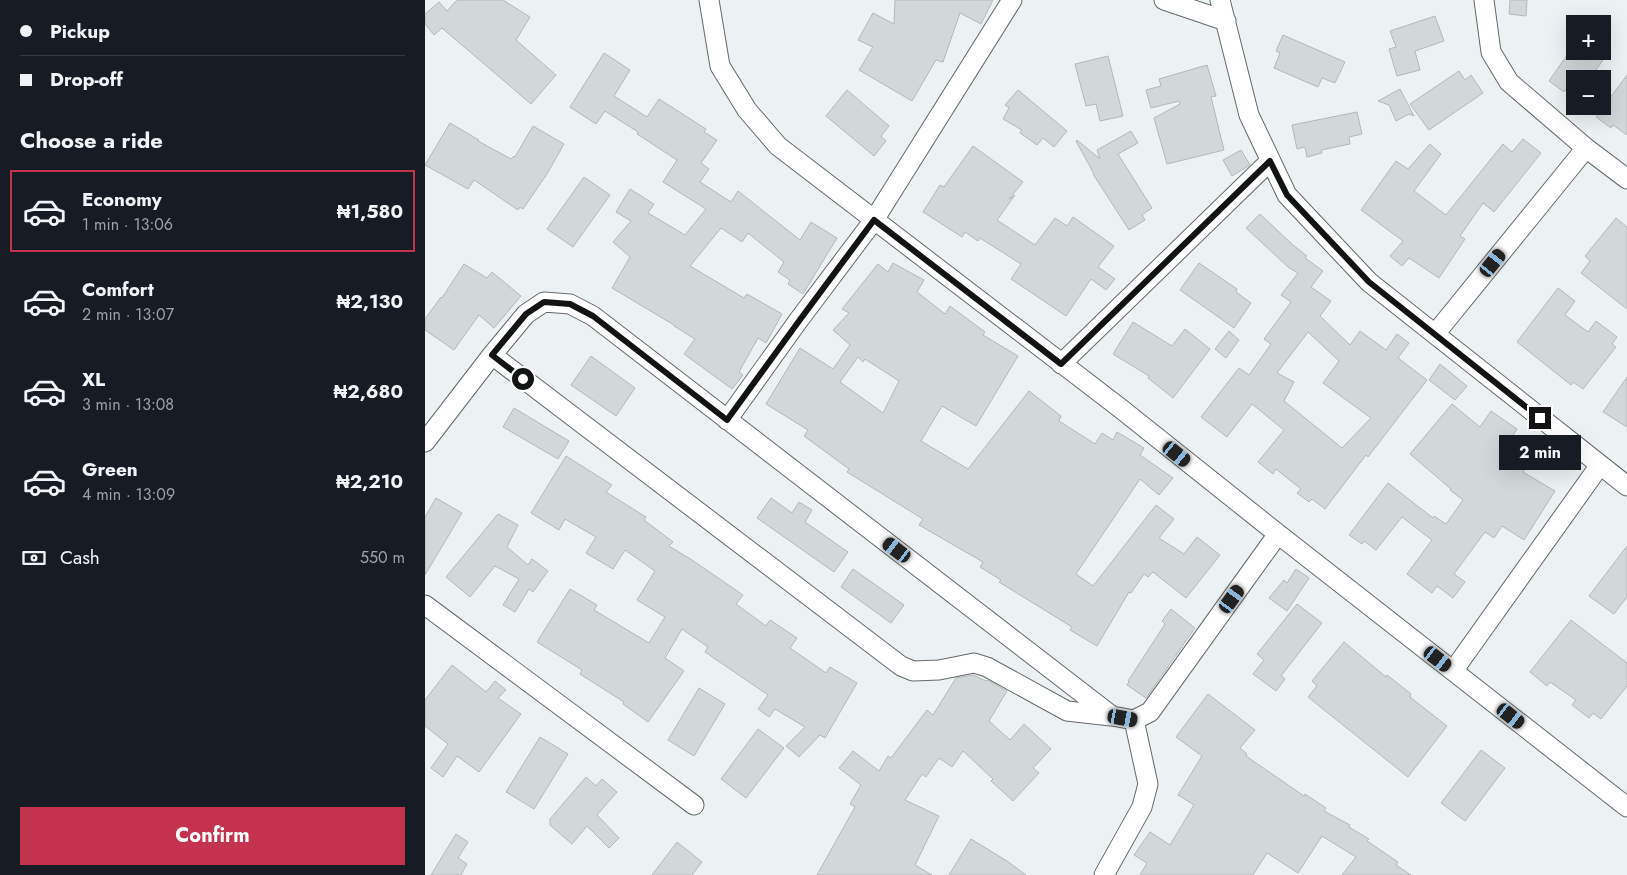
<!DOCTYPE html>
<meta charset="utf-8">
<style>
:root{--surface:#171b24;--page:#20242c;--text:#f1f3f6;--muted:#9ea1a6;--line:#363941;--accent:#c4334e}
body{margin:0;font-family:Jost,sans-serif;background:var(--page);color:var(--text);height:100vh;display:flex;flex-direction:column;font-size:19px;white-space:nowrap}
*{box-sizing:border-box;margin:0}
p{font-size:16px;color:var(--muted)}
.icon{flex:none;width:28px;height:28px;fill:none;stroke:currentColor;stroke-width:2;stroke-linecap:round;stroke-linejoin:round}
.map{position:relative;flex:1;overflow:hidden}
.drawer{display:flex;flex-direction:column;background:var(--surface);width:425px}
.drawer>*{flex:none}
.top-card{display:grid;align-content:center;height:110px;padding:0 20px;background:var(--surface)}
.controls{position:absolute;left:1141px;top:15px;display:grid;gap:10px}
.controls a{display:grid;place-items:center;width:45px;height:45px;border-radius:0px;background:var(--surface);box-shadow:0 5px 20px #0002;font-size:25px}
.end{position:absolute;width:22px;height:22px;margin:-11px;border:6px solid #121414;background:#fff;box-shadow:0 0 0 2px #fff}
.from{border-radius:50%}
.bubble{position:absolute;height:35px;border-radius:0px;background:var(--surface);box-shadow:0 5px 20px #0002;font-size:16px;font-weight:700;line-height:35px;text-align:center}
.car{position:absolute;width:15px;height:30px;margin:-15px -8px;border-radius:6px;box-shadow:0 0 4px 1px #0007;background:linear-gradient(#222 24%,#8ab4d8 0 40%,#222 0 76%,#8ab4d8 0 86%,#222 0)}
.top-card b{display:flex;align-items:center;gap:18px;height:48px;font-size:19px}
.top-card b+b{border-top:1px solid var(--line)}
.top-card i{width:12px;height:12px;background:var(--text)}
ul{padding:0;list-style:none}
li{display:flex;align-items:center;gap:15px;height:82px;margin:0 10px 8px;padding:0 10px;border:2px solid transparent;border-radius:0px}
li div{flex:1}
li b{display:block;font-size:19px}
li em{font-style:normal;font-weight:700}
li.active{border-color:var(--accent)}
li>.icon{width:45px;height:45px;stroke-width:1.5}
h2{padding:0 20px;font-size:22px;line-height:60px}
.pay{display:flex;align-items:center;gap:12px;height:55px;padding:0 20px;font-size:19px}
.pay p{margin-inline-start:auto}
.cta{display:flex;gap:10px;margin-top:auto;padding:10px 20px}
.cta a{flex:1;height:58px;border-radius:0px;background:var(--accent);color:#fff;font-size:20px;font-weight:700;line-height:58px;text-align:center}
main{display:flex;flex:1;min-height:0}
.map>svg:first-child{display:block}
.building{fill:#d2d8d9;stroke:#b3b9b9;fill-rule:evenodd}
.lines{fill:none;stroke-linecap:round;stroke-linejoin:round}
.street-casing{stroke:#646969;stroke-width:21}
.street{stroke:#fff;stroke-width:19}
.route{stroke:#121414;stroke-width:6}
</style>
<main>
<section class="drawer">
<div class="top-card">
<b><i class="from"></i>Pickup</b>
<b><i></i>Drop-off</b>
</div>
<h2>Choose a ride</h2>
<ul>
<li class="active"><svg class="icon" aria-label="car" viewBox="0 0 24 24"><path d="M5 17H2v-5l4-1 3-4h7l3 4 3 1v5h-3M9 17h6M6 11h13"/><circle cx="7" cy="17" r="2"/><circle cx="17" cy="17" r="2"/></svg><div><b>Economy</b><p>1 min · 13:06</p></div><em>₦1,580</em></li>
<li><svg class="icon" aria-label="car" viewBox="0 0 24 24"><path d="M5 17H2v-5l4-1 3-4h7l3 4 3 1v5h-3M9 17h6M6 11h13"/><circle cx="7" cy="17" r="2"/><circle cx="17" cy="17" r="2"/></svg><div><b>Comfort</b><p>2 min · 13:07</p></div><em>₦2,130</em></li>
<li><svg class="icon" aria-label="car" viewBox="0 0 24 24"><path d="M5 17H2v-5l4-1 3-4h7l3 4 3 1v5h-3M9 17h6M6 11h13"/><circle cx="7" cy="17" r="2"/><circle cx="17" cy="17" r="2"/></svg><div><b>XL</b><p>3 min · 13:08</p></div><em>₦2,680</em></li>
<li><svg class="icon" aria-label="car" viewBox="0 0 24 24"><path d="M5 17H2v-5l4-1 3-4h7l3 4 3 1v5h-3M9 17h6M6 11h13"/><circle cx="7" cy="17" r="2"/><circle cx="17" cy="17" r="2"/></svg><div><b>Green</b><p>4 min · 13:09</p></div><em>₦2,210</em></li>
</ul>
<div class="pay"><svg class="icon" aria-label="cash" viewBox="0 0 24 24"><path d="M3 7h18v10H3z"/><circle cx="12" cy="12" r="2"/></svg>Cash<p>550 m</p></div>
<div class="cta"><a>Confirm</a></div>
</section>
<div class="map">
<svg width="1202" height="875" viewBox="0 0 1202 875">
<rect width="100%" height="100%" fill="#ecf2f3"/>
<path class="building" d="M32,0H78L105,17L91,40L131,75L106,104L17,28L9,35L0,24V14L14,2L22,11Z
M470,0H568L556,24L535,13L518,62L511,60L487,101L434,70L448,47L433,40L448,13L469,24Z
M1085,0H1102L1101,16L1084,14Z
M1010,16L1019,41L990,51L995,70L972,76L964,49L971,47L965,31Z
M858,35L920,62L910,83L897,78L893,87L849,68L855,53L851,51Z
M1145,51H1184L1165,79H1150V94L1142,88L1139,92L1124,81Z
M179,53L205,70L189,96L222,117L234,99L281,129L279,132L292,140L276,163L284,169L275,182L306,202L313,191L375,240L386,222L412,238L378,294L363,284L365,280L353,272L359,262L323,233L317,242L296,228L265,266L319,298L322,294L357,314L341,343L333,338L314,372L318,375L307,389L259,354L270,339L249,326V325L187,288L205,257L188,242L206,221L191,212L205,189L229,204L223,213L260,235L281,209L238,182L252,160L212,134L213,132L180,111L171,124L145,107Z
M683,56L698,116L675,121L671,104L661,106L650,64Z
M782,65L791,96L786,97L799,150L742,164L729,118L755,104L754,101L726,108L721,90L736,86L734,79Z
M1034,71L1040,80L1046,75L1058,93L1004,130L985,104Z
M1202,75V135L1188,125L1186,128L1171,117Z
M975,89L989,116L984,114L971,121L964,105L953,101Z
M422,90L464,126L456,136L461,141L449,156L401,116Z
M593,90L642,131L629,147L618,138L612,145L595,133L597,130L578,119L584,108L580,105Z
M932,112L937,134L924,137L925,144L896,150L897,153L882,157L880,147L872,149L867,125Z
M25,123L54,140L53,141L86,159L89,156L90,157L108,126L139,144L122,174L98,209L95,207L93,210L49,180L43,189L0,165Z
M706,131L713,143L693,154L727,208L717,215L720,220L704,230L668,174H669L651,141L652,140L675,159L672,150Z
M1098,139L1116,153L1069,212L1058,203L1035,236L1040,239L1014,278L984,258L977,266L965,256L978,241L936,210L971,161L983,169L1005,144L1016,154L989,191L1021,215L1078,144L1087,152Z
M548,146L598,182L584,199L590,195L572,220L610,245L630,218L642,226L648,217L689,246L673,267L690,279L681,290L666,279L641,316L586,279L596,264L555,238L553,241L540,232L537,237L498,212L515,185L519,187Z
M816,150L825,165L807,176L798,160Z
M159,177L185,195L148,247L122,229Z
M835,214L868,245L882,256L880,258L898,271L886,287L906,301L895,316L925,345L935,331L961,350L972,334L984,343L973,358L1002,380L943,457L941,455L900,509L887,499L884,502L872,493L876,489L851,469L848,474L833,462L859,430L827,404L802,437L776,417L814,368L824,375L846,344L839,339L866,302L856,295L873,273L863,267L821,228ZM883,332L914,361L898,383L946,418L917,448L859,401L869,382L852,373Z
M1191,218L1202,227V309L1156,273L1165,261L1160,256Z
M468,263L499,280L492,292L520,314L525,306L560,332L558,335L593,356L551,426L517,406L496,441L543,469L604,391L636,416L634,421L670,444L677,433L688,440L692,432L719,448L715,455L748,478L734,495L715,479L651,574L668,586L731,505L749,519L734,538L759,554L772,537L795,555L761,598L728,572L723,577L719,574L706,593L704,592L672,646L645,630L647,627L574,582L576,580L555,567L558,562L494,525L498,519L422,472L424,469L379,436L383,430L341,404L375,348L408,369L425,345L408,330L424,313L417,309L453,264L463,272ZM433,357L438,362L440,359L474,381L458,413L415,382Z
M774,263L812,289L811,292L826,303L809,328L755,290Z
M39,264L62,278L67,272L96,296L69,328L54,315L29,350L0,330V319L16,297L17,298Z
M1133,288L1150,301L1140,315L1163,332L1171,321L1192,337L1187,344L1191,347L1158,389L1148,382L1146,385L1092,342Z
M708,322L747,346L760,329L785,349L748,398L723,378L724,376L688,354Z
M804,331L814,340L801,358L790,349Z
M166,356L210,388L191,416L146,385Z
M1015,364L1042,386L1030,400L1004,380Z
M1202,377V427L1178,412Z
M1027,404L1055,427L1066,411L1092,429L1079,449L1103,465L1098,472L1130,491L1099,540L1077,526L1069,538L1060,532L1029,574L1040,582L1028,598L1012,586L1007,593L982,574L1007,540L977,517L951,550L939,541L937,544L924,535L963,483L1008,518L1009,516L1021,524L1038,500L1025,490L1026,489L985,454Z
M89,408L144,441L133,459L78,427Z
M141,456L187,485L181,492L221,517L219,520L248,542L244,546L267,560L318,595L311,604L341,626L345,620L372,638L365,648L401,673L405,667L432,683L400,738L395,735L374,757L361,746L380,727L350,709L344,717L333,709L343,695L280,652L283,647L257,629L240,658L259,671L223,722L198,704L199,702L155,674L157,670L112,642L145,589L172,605L169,610L224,643L240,617L212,600L230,571L200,550L188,569L161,553L171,537L140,519L134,530L106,513Z
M11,498L37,513L0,575V517Z
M346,498L367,513L374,502L387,510L380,522L423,552L409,572L332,518Z
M73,514L93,525L82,547L103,565L107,559L123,571L108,592L104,589L90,612L78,605L94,579L70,566L45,597L21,577Z
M1202,546V597L1189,614L1164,596Z
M428,569L479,605L466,623L416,587Z
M871,569L884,578L862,611L844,598L859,580L862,583Z
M872,604L897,623L856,676L860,679L851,691L828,674L839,660L832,654Z
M746,609L770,628L721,698L702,685L704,682L703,681L740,624L737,621Z
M1146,620L1202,663V686L1176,719L1168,713L1164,718L1147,705L1151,700L1125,682L1122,686L1105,672Z
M919,642L961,677L962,675L986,694L985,697L1022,726L983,777L883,697L892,686L887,681Z
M27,665L61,692L70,681L81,690L73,698L96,714L54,772L32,756L18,777L6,768L23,744L0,726V700Z
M548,675L561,681L562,680L582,691L564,721L585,740L599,724L626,749L608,768L614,773L588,801L566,781L568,779L538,751L527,767L514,758L501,777L497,774L480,800L514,816L490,865L507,875H392L430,807L425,804L436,785L414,768L428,751L454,771L463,756L466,758L502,710L508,715L531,678Z
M274,688L300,704L269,756L243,740Z
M783,694L830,730L815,748L822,754L821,756L879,796L880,794L901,808L899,811L925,825L924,827L944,839L942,841L973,862L971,865L986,875H917L931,857L897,836L873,873L842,853L828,875H715L722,863L709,855L725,832L745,845L769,805L753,795L777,756L751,737Z
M333,729L359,748L321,798L296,779Z
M115,737L143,754L109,809L81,792Z
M1056,750L1080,768L1040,821L1016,803Z
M161,777L171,786L177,779L192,792L172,815L194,838L184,848L162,826L147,844L125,825V819Z
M31,834L43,842L33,858L42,864L36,875H6Z
M546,839L582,861L601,875H524Z
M252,842L277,862L267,875H227Z"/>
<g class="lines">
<g class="street-casing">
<path id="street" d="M284,0L295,66L322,110L353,146L695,408L853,534L1202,807
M739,0L801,21
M795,0L824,115L862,195L944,282L1202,486
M1059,0L1066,52L1084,82L1161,148L1202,179
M1010,334L1161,148
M67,355L476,666L488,671L514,670L549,663L562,667L642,711L686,716
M636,364L845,161
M302,420L373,321L449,220L587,0
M0,442L67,355L101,314L119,302L145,304L168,316L687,716L709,720L725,712L853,534
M0,605L269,805
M1028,671L1175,465
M679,875L717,807L723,784L709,720"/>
</g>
<use href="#street" class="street"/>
</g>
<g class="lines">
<path class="route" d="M98,379L67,355L101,314L119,302L145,304L168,316L302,420L374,321L449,220L636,364L845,161L862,195L944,282L1115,418"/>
</g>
</svg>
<div class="controls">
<a>+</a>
<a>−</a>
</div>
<i class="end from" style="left:98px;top:379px"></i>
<i class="end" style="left:1115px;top:418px"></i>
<div class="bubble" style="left:1074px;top:435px;width:82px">2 min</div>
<i class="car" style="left:1068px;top:263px;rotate:39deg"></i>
<i class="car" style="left:752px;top:454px;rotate:129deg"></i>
<i class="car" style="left:472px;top:550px;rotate:307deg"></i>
<i class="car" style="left:807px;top:599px;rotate:36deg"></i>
<i class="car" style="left:1013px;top:659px;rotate:128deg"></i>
<i class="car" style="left:1086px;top:716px;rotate:128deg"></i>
<i class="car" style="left:698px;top:718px;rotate:100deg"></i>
</div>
</main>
